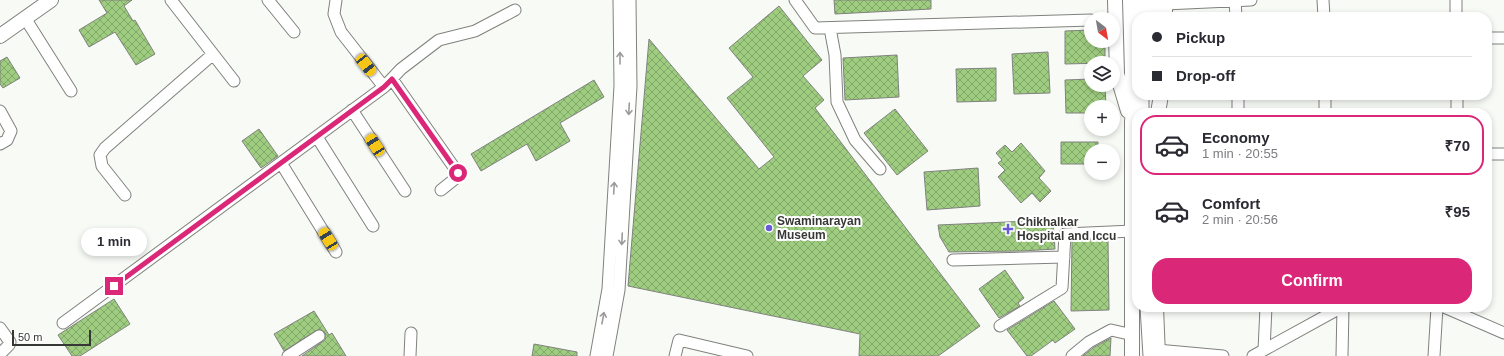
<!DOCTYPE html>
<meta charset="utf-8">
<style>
:root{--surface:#fff;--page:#f2f2f3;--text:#2b2b33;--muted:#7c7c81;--line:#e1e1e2;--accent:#db2777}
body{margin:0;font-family:Helvetica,sans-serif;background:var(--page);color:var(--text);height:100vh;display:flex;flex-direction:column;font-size:15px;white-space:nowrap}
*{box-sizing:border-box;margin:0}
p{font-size:13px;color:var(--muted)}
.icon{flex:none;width:22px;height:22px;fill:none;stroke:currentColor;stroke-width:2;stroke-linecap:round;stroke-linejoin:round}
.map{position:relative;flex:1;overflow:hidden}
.details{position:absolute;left:1132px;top:108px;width:360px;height:204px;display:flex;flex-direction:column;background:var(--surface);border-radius:16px;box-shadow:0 2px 6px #0003}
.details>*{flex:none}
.top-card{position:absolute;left:1132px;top:12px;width:360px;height:88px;border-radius:16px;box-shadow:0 2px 6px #0003;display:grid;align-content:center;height:88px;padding:0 20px;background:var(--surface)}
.needle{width:26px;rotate:149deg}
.buttons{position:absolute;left:1084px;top:12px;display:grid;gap:8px}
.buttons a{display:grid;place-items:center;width:36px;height:36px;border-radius:50%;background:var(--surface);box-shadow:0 2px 6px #0003;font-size:20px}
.scale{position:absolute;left:12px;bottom:10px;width:79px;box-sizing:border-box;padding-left:4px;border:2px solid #373836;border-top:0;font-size:11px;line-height:14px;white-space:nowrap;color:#373836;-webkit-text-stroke:3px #fff;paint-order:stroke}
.end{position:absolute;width:18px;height:18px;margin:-9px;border:5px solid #db2777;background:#fff;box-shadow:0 0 0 2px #fff}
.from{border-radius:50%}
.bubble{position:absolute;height:28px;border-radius:14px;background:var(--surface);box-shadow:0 2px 6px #0003;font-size:13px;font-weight:700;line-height:28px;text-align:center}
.car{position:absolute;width:12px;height:24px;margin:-12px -6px;border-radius:5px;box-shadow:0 0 3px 1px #0007;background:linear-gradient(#f5c518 24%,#345 0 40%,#f5c518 0 76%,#345 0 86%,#f5c518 0)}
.top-card b{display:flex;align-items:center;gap:14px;height:38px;font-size:15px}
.top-card b+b{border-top:1px solid var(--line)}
.top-card i{width:10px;height:10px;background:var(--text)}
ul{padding:7px 0 0;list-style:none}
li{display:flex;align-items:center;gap:12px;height:60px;margin:0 8px 6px;padding:0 12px;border:2px solid transparent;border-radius:16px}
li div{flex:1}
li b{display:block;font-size:15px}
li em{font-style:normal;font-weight:700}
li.selected{border-color:var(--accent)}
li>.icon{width:36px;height:36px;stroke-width:1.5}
.button{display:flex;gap:8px;margin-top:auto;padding:8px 20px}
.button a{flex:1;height:46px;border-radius:16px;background:var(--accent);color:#fff;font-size:16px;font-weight:700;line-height:46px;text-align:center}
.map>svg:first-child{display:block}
.building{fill:url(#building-cross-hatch);stroke:#80827e}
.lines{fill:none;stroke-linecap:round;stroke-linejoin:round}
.minor-casing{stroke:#80827e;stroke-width:13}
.major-casing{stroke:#80827e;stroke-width:16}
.minor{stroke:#fff;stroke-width:11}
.major{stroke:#fff;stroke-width:14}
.oneway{stroke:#9b9c9a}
.route{stroke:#db2777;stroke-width:5}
.poi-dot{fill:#685cd5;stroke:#fff;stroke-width:1.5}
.labels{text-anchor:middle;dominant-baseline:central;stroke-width:4;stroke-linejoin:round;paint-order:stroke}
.poi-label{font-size:12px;font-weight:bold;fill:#373836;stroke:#fff;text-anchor:start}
</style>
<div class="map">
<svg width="1504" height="356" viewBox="0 0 1504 356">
<defs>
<pattern id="building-cross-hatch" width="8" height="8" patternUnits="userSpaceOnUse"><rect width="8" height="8" fill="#9fcd80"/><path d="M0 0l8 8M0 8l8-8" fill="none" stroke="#82a76a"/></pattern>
</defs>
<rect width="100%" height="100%" fill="#f8faf6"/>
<path class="building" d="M99,0H132L124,6L133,21L135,20L155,54L136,65L115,32L89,47L79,30L107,13Z
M834,0H931V9L835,14Z
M779,6L822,60L803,76L824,100L815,108L980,326L938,356H859L860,334L628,286L649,39L759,169L774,157L727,98L753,77L729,48Z
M1091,30V41H1105V63L1065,64V31Z
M1048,52L1050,93L1014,94L1012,54Z
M897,55L899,97L845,100L843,58Z
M7,57L20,78L3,88L0,84V61Z
M996,68V101L957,102L956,69Z
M1091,79V85H1105L1106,107H1091V113H1066L1065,80Z
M594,80L604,97L560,123L570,141L536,161L527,144L481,171L471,154Z
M895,109L928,151L897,175L864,133Z
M259,129L278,156L261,168L242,141Z
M1061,142H1098V151H1091V164H1061Z
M1021,143L1045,171L1039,178L1051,191L1040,202L1032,193L1021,203L998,177L1005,170L998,163L1002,160L996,153L1005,145L1012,152Z
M978,168L980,206L927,210L924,172Z
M1053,220L1055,249L1022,251L949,252L940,237L938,225Z
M1108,239L1109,310L1071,311L1072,241Z
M1005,270L1024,298L1018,303L1020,306L999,318L979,289Z
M114,299L130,324L80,356H72L58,335Z
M1054,301L1075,329L1055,343L1053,340L1031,356H1027L1007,330Z
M314,311L329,335L332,333L346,356H302L325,340V333L319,329L284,351L274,334Z
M1111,338L1110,356H1083L1093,348Z
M534,344L577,352V356H532Z"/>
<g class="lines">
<g class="minor-casing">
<path id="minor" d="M171,0L234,81
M268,0L294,32
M795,0L815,28L1091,20
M1141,0L1142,17
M1235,0L1236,17
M1323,0L1324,17
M1456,0V17
M1165,4L1251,0
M25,18L71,91
M830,28L835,55L837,102L855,140L880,169
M1487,38H1504
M392,79L458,173L456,178L441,190
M384,87L401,69L439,40L475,31L515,10
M1143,95V113
M1238,95V113
M1325,95V113
M1457,95V113
M352,110L405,191
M0,111L11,131L7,140L0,144
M317,137L373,226
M1487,154H1504
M281,163L336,252
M125,195L102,166L100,155L105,148L212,55
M953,260L1064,257
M1146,307L1149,356
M1444,307L1504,333
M63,323L384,87L341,32L334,14L336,0
M1000,326L1062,288L1065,234L1133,231
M0,328L10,342L9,345L0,354
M1157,350L1223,356
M1264,350L1266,307
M288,356L319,336
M410,356L411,333
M596,356L608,289L620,86L619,0
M607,356L619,290L631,86L630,0
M675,356L679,340L747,356
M1072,356L1089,342L1111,330L1133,335
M1253,356L1342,307
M1342,356L1343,307
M1434,356L1437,307"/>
</g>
<g class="major-casing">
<path id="major" d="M1115,0L1117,74L1128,111
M1130,0L1133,108L1132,122V356
M1151,0V17
M1165,0V17
M0,36L51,0
M1158,113L1161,95
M1156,307L1158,356"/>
</g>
<use href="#minor" class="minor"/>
<use href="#major" class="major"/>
</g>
<defs><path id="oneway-shaft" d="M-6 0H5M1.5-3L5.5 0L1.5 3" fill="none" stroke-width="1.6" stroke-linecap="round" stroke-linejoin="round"/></defs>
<g class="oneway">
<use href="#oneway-shaft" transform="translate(620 58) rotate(-90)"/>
<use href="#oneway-shaft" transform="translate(629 109) rotate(93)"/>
<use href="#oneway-shaft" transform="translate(614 188) rotate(-87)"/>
<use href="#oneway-shaft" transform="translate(622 239) rotate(93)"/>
<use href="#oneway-shaft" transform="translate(603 318) rotate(-80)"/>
</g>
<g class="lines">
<path class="route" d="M114,286L384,87L392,79L458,173"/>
</g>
<g class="poi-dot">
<circle cx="769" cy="228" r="4"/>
<path d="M1006 223h4v4h4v4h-4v4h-4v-4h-4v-4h4z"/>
</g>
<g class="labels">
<g class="poi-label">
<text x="777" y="221">Swaminarayan<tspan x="777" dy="14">Museum</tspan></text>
<text x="1017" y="222">Chikhalkar<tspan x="1017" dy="14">Hospital and Iccu</tspan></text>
</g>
</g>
</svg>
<div class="buttons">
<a><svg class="needle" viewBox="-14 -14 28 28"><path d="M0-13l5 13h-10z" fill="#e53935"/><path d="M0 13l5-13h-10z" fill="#7c7c81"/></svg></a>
<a><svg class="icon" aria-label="layers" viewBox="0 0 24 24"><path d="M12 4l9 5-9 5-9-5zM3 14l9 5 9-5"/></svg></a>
<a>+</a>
<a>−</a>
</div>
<div class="scale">50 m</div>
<i class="end from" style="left:458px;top:173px"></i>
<i class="end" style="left:114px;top:286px"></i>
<div class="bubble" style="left:81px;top:228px;width:66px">1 min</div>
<i class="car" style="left:366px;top:65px;rotate:142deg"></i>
<i class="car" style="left:375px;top:145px;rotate:327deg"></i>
<i class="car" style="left:328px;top:239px;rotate:328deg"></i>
<div class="top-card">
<b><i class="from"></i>Pickup</b>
<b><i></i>Drop-off</b>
</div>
<section class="details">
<ul>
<li class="selected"><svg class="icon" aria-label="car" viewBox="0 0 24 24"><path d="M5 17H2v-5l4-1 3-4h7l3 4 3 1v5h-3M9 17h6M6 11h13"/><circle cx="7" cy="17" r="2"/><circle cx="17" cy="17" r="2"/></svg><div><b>Economy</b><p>1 min · 20:55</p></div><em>₹70</em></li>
<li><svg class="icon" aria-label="car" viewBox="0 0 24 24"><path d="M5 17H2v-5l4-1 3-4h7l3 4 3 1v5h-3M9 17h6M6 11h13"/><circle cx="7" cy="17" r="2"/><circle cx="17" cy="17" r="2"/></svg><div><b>Comfort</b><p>2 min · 20:56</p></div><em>₹95</em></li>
</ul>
<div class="button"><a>Confirm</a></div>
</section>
</div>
